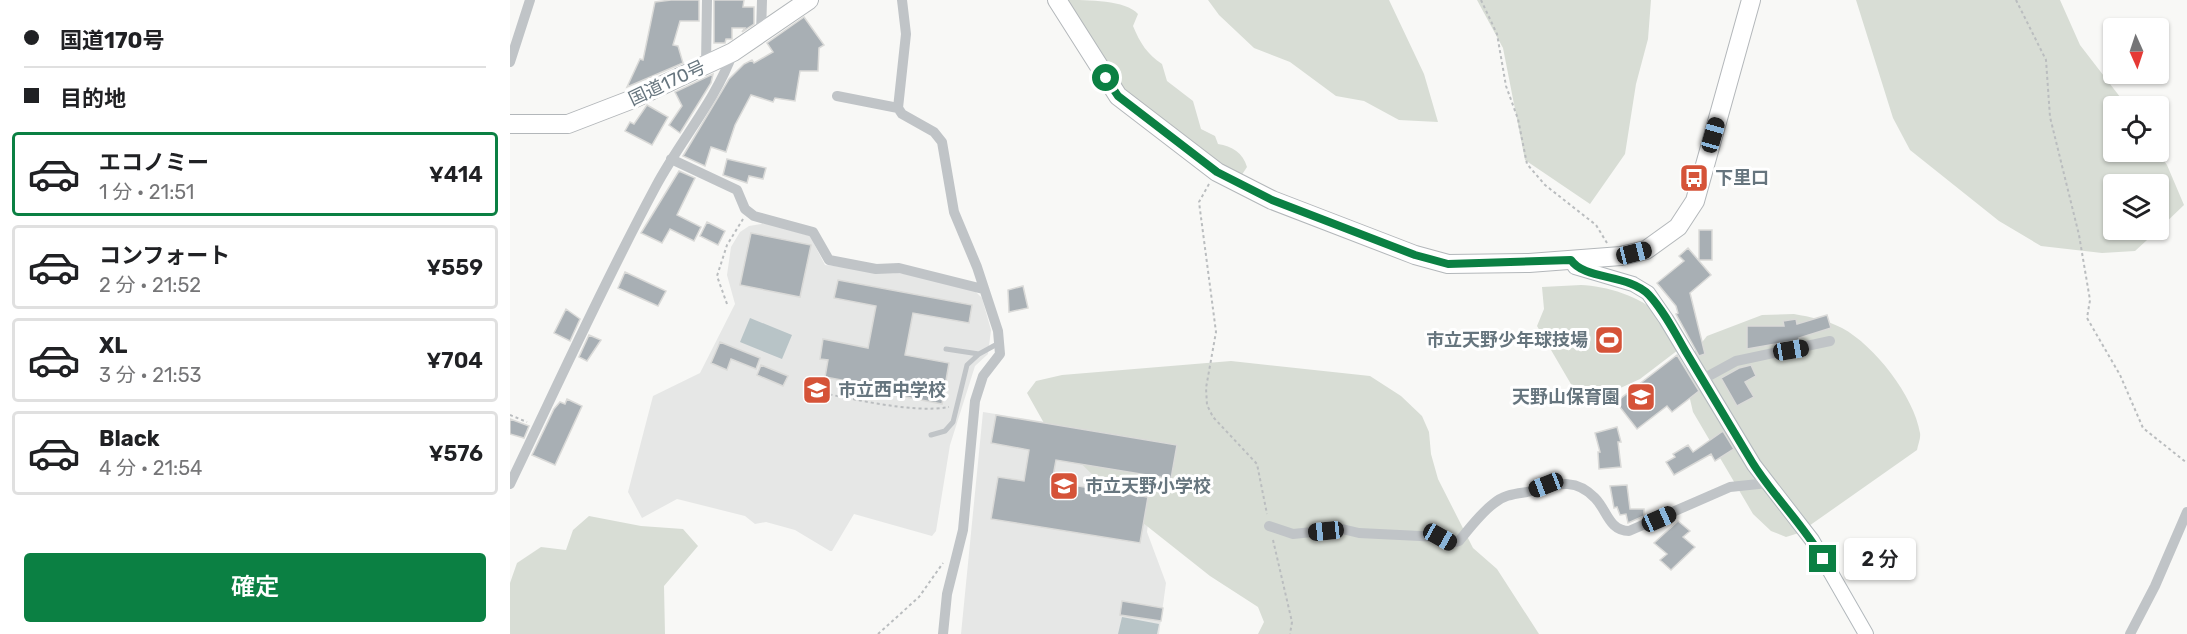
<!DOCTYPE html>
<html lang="ja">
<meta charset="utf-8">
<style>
:root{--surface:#fff;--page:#f6f6f6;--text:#202124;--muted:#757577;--line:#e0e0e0;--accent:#0b8043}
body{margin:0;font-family:Rubik,"Noto Sans JP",sans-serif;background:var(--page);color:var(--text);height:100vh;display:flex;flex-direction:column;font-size:22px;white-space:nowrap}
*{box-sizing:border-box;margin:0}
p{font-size:20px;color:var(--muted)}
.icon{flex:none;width:33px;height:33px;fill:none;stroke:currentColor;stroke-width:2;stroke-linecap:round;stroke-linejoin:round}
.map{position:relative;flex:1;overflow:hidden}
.side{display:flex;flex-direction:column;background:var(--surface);width:510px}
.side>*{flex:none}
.banner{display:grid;align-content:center;height:132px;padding:0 24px;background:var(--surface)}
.needle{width:39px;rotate:177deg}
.controls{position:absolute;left:1593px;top:18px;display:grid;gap:12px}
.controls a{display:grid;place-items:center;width:66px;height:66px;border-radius:6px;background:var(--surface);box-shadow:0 2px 4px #0004;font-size:30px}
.end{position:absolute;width:27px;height:27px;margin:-14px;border:8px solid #0b8043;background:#fff;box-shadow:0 0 0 3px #fff}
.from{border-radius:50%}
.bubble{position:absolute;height:42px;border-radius:6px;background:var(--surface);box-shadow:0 2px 4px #0004;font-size:20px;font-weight:600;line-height:42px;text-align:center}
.car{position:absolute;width:18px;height:36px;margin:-18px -9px;border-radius:8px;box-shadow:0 0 4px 2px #0007;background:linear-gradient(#222 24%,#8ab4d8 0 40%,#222 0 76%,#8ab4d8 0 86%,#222 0)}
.banner b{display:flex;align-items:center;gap:21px;height:57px;font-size:22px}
.banner b+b{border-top:2px solid var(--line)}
.banner i{width:15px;height:15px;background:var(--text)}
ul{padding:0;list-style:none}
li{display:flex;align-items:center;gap:18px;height:84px;margin:0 12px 9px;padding:0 12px;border:3px solid var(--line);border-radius:6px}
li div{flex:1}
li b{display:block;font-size:22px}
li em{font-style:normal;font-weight:600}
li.current{border-color:var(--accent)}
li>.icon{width:54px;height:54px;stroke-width:1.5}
.cta{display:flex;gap:12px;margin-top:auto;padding:12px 24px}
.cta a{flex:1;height:69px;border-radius:6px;background:var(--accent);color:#fff;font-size:24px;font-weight:600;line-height:69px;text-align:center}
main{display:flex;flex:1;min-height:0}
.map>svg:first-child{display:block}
.built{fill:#e6e7e6}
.green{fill:#d8ddd5}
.water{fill:#b8c4c7}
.building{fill:#a8afb4;stroke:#dadad8;stroke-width:1.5}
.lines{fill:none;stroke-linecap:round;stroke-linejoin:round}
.secondary-casing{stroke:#b2b8bc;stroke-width:16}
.highway-casing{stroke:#b3b7ba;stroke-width:20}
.path{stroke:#babdbf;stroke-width:2;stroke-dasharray:3 3;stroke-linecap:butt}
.lane{stroke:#c0c4c7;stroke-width:5}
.street{stroke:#c0c4c7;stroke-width:10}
.secondary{stroke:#fff;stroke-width:14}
.highway{stroke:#fff;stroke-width:18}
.route{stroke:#0b8043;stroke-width:8}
.labels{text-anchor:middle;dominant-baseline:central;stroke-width:6;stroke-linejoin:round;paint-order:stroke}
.street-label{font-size:18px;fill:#66757e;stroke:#fff}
.poi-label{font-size:18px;font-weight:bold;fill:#66757e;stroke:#fff;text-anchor:start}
</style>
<main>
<section class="side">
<div class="banner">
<b><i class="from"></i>国道170号</b>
<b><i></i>目的地</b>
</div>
<ul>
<li class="current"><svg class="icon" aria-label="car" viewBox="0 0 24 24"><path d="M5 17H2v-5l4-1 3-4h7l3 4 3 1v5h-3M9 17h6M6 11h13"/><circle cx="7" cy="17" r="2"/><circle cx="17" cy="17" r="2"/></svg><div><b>エコノミー</b><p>1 分 · 21:51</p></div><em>¥414</em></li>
<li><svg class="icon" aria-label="car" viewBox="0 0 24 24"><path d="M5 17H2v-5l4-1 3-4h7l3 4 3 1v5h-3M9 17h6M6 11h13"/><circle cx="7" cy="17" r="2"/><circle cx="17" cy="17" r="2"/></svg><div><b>コンフォート</b><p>2 分 · 21:52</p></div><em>¥559</em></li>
<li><svg class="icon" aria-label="car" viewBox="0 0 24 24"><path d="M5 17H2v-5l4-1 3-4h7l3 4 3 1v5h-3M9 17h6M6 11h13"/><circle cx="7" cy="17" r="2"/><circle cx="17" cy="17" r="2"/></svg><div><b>XL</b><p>3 分 · 21:53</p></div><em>¥704</em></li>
<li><svg class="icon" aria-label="car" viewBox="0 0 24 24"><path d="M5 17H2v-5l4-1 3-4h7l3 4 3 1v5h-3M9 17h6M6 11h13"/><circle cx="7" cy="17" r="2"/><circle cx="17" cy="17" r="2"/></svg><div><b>Black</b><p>4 分 · 21:54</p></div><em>¥576</em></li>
</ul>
<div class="cta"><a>確定</a></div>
</section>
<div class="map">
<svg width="1677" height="634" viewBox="0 0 1677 634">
<rect width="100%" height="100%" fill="#f8f8f6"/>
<path class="built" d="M257,223L300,236L315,265L395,274L464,290L472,298L481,330L478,354L465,366L440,445L426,531L422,536L344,514L322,551H320L285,530L256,522L245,524L235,516L167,499L132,518L118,492L143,396L190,373L225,304L217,275L221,247L230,232L239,226Z
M473,412L648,440L637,532L656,583L649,634H451Z"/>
<path class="green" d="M555,0C578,0 616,0 628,14L623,26C630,43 637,54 652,64L657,81L683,101L691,129L705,136L708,144C722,146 733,153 737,167L731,176L725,175L617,95Z
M698,0H879L914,74L928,122L889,120L854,101L826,96L780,62L744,48L709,15Z
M967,0H1141L1138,39L1126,84L1115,154L1080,204L1015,160L993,48Z
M1346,0H1550L1570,45L1617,106H1604V152H1648L1657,165L1674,205L1649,229L1648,184H1604V230H1648L1625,251L1592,253L1531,246L1489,221L1400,150L1383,118Z
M1071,285C1095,286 1133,296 1149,316C1157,326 1162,339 1168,350L1130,379L1080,402L1072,403L1027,326L1034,309L1032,287Z
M1284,314C1301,317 1316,320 1332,328C1364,345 1404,396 1410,433C1411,438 1408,444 1407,450L1289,533L1276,537L1261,531L1243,514L1183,412L1176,382L1177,361L1197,336L1252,315Z
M721,361L860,376L891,396L912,416L919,432L921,454L928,479L963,548L987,569L1029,634H748L754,622L748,607L700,576L628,519L599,491L539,432L517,393L526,381L552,375Z
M79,516L131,526L173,529L188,546L154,586L155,634H0V583L7,563L31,547L56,550L63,530Z"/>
<path class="water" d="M240,318L282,335L272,359L230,342Z
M612,617L649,624L647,634H608Z"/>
<path class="building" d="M161,0H189V21H170L163,45L168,46L173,63L117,87L130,59L133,60L145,2Z
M204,0H234L233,7H244V24L232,32L235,28H222V39H216L215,43H204Z
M294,17L314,45L309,48L308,71H290L285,101L265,98L263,102L241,95L225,125L216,152L201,147L195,166L173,156L219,79L234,64L242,60L244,63L263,52L257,43Z
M203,74L201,83L170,133L159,125L172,106L165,92Z
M137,105L158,117L142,145L115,131L120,122L124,124Z
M217,159L256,168L253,179L239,176L237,183L213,175Z
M169,171L185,178L167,215L191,227L184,241L160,229L152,243L131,233Z
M197,222L215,231L208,245L190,236Z
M1189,230H1202V260H1189Z
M241,233L301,245L290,297L230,285Z
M1178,248L1201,275L1180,293L1195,354L1189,356L1166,314L1168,313L1166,306L1147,283L1174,261L1169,256Z
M115,272L156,291L148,306L108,288Z
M328,280L462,305L459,323L403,313L395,355L439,363L432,404L375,393L376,388L315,377L318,360L310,359L313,339L358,348L366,306L324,298Z
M513,286L518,308L499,312L498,290Z
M56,309L70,319L60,341L44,333Z
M1317,315L1321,328L1289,338V340L1237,349V326H1274L1273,321L1286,319L1287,324Z
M79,335L91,340L77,361L69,357Z
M210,342L250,358L246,369L221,359L217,370L201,363Z
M1167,355L1189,391L1162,412L1157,406L1127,429L1106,402Z
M251,365L278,376L273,386L247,375Z
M1241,365L1246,376L1235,382L1244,397L1227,406L1211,378L1229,368Z
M57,399L72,406L45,465L22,455L44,409L50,402L55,404Z
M486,415L667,445L661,479L546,460L542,482L638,497L630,543L481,519L488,477L514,481L519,450L481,443Z
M0,419L19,426L14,438L0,434Z
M1107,427L1111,442H1108L1111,467L1089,469L1088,452H1090L1085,433Z
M1213,431L1224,449L1205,461L1201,454L1164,475L1156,462L1165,457L1163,454L1178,445L1183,452Z
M1117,485L1120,509H1134V516L1118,523L1116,514L1110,515L1107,507L1104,508L1100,486Z
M1168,521L1180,531L1173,537L1185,547L1161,570L1150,560L1157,554L1144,543Z
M612,601L653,608L651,621L610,615Z"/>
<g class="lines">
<g class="secondary-casing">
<path id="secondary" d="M1061,260L1065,267L1123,284L1138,293L1156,319L1244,465L1302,540L1356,634"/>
</g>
<g class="highway-casing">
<path id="highway" d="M547,0L608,96L707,172L762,200L905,255L938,264L1019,263L1111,256L1136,250L1168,227L1185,201L1241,0
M0,124H58L123,99L223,52L299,0"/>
</g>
<path class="path" d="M971,0L987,34L996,86L1008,119L1017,164L1035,185L1086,225L1097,243
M1506,0L1536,60L1540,117L1569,235L1580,300L1577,318L1610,375L1633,428L1677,463
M699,184L689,202L706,332L696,388L697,405L703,417L747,464L757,514
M217,304L207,276L217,245L233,219
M296,390C337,397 400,414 439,407
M0,415L17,422
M763,540L782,622L780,634
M368,634L409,597L433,563"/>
<path class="lane" d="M436,349L469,354
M421,435L435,431L443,422L457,365L469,354L489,343"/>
<path class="street" d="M392,0L396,34L388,108L392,114L424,132L432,142L444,212L467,267L488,331L490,354L473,376L465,401L453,530L437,594L433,634
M251,34L252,0
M0,62L20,0
M196,65L197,0
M327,96L388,108
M161,159L227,190L235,209L244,216L303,232L319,260L366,269L389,268L473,289
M1193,379L1226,361L1320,341
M0,484C48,384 94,283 146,186C170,141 206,100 223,52
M759,526L783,534L832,529L849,533L930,537L942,543L949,541C959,529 970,514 983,504C993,495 1004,494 1017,492C1043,486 1063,475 1085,498C1097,510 1099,531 1119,531L1220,487L1258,483
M1620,634L1645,586L1677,512"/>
<use href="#secondary" class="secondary"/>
<use href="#highway" class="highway"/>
</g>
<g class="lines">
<path class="route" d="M596,78L608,96L707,172L762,200L905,255L938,264L1061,260C1074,280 1119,274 1139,295C1154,311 1165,333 1176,352C1198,389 1220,426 1242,462C1263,496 1293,524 1313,559"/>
</g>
<defs>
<g id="bus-square" transform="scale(1.5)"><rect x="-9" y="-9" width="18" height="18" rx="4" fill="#d55338" stroke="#fff"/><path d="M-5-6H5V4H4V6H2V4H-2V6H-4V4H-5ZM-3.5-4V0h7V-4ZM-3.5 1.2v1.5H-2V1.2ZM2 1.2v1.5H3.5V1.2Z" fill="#fff"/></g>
<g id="stadium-square" transform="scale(1.5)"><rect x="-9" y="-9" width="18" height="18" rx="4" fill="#d55338" stroke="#fff"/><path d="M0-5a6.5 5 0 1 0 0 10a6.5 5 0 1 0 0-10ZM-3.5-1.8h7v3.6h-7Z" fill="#fff"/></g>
<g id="school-square" transform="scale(1.5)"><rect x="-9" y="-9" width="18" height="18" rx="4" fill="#d55338" stroke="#fff"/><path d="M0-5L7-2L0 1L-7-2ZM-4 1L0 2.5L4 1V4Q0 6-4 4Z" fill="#fff"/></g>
</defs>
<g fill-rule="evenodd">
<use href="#bus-square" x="1184" y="178"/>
<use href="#stadium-square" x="1099" y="340"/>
<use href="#school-square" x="307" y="390"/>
<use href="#school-square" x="1131" y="397"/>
<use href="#school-square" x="554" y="486"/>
</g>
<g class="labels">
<g class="street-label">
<text transform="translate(157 83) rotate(-25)">国道170号</text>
</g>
<g class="poi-label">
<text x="1205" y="178">下里口</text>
<text x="1078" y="340" text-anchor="end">市立天野少年球技場</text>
<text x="328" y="390">市立西中学校</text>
<text x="1110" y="397" text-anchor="end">天野山保育園</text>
<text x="575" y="486">市立天野小学校</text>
</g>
</g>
</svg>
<div class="controls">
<a><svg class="needle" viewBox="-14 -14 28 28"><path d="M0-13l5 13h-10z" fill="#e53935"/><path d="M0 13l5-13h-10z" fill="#757577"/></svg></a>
<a><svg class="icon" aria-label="locate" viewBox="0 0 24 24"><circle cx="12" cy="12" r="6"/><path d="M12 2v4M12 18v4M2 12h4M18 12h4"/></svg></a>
<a><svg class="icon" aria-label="layers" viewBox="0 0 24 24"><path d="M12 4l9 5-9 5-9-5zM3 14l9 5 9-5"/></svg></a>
</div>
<i class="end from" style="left:596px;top:78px"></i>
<i class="end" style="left:1313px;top:559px"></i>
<div class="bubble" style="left:1334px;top:538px;width:72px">2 分</div>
<i class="car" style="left:1203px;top:135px;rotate:16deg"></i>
<i class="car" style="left:1124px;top:253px;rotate:76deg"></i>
<i class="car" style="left:1281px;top:350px;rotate:81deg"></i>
<i class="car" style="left:1036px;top:485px;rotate:249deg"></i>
<i class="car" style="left:1149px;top:519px;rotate:66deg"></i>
<i class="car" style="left:816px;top:531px;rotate:264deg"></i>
<i class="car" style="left:930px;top:537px;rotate:119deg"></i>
</div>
</main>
